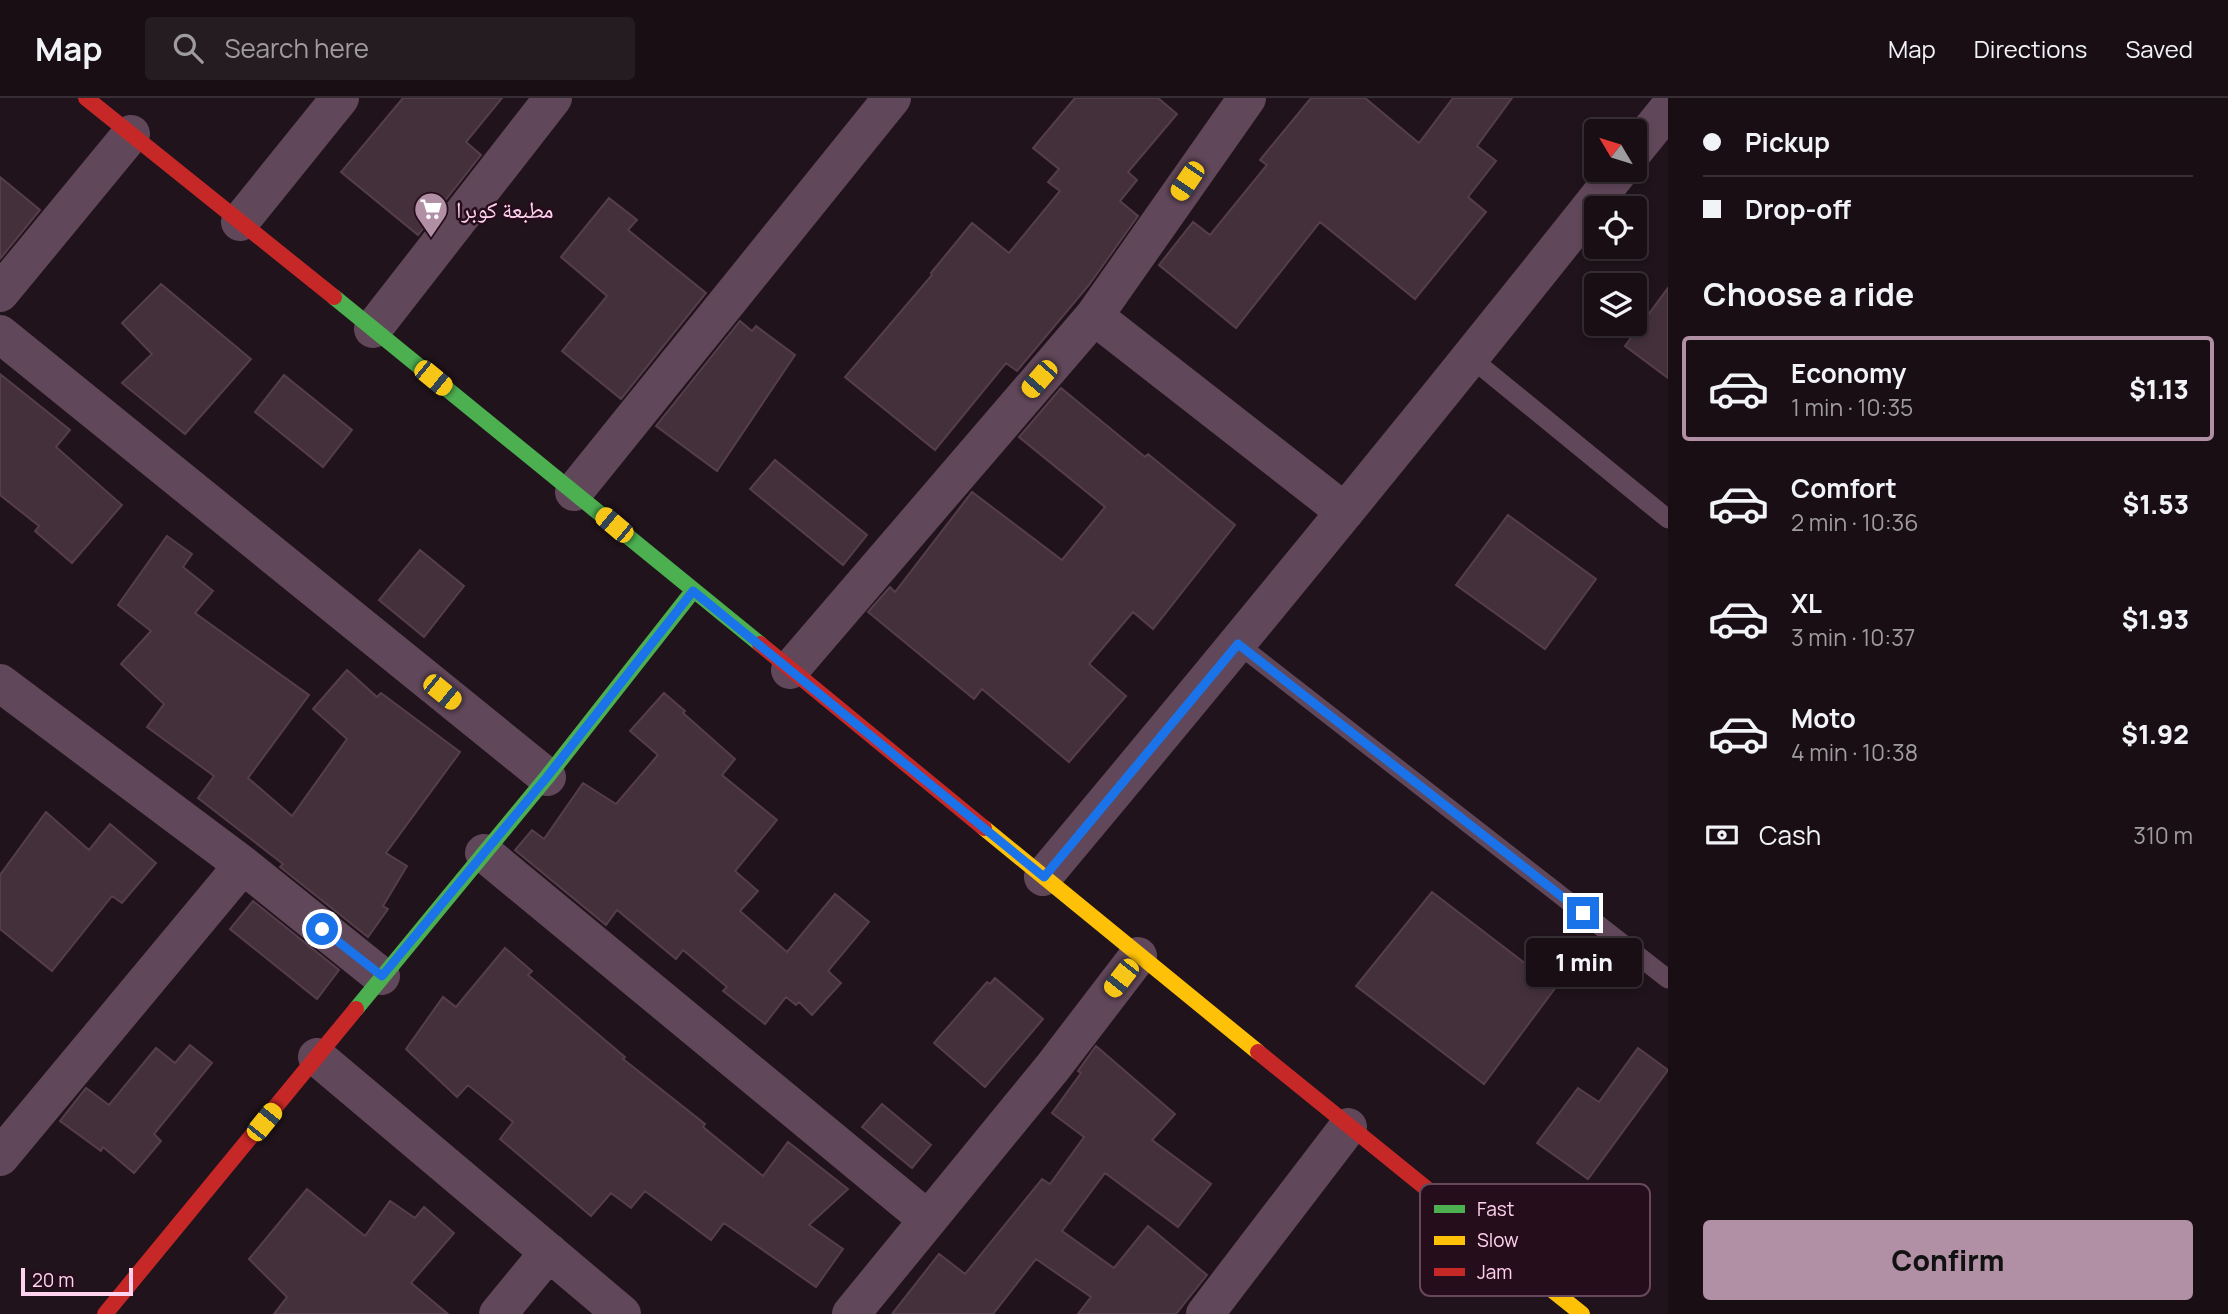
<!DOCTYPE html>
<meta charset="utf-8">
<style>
:root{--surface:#180e14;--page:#251c22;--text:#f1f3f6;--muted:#9f9ca0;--line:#362e34;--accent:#b18fa5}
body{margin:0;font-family:Manrope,"Noto Naskh Arabic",sans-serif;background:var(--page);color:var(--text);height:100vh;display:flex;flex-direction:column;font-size:26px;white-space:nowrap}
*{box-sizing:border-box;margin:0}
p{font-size:23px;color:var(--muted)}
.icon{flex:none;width:38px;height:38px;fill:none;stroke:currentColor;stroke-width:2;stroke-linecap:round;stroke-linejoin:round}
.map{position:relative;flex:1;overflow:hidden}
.side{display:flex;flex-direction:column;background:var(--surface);width:560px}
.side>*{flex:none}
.guide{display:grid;align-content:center;height:154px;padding:0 35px;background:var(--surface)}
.needle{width:46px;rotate:308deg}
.fabs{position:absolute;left:1584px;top:21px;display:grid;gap:14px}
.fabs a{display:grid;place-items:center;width:63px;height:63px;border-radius:7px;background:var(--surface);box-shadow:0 4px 10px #0003,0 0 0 2px var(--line);font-size:35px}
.scale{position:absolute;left:21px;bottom:18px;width:112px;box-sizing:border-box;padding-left:7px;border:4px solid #ffd2ef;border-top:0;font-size:19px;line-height:24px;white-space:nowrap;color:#ffd2ef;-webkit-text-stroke:5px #260d1c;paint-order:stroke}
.end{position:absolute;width:32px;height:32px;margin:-16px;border:9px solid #1a73e8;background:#fff;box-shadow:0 0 0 4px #fff}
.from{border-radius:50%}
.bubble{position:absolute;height:49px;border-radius:7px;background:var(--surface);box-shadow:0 4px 10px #0003,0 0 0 2px var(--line);font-size:23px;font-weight:800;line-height:49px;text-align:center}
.car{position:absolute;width:21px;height:42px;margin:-21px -10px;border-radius:9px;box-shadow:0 0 5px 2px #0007;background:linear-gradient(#f5c518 24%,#345 0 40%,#f5c518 0 76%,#345 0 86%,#f5c518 0)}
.guide b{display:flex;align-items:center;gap:24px;height:66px;font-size:26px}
.guide b+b{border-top:2px solid var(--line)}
.guide i{width:18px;height:18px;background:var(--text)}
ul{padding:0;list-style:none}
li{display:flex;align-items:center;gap:21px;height:105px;margin:0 14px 10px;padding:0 21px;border:4px solid transparent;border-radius:7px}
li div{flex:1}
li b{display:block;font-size:26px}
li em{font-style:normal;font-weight:800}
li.active{border-color:var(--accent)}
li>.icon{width:63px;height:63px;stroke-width:1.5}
h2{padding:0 35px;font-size:32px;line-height:84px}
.pay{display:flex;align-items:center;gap:18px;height:77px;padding:0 35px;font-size:26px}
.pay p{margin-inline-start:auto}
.button{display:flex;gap:14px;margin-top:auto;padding:14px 35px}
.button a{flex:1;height:80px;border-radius:7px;background:var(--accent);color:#111;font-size:28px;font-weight:800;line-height:80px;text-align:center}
header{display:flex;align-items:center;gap:42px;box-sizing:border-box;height:98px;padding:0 35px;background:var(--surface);border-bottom:2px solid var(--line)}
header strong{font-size:33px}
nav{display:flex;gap:38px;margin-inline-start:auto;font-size:24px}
.search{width:490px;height:63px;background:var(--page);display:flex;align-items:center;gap:18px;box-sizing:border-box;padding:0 24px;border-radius:7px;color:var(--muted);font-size:26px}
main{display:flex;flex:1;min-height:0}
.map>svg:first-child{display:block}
.building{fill:#43303b;stroke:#553d4a;stroke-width:2}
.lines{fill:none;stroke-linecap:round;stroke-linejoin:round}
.lane{stroke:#61475a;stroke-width:19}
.street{stroke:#61475a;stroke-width:38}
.fast{stroke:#4caf50;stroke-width:16}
.slow{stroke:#ffc107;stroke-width:16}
.jam{stroke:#c62828;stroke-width:16}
.route{stroke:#1a73e8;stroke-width:9}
.labels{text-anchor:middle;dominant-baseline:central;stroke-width:5;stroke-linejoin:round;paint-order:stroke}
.poi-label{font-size:23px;fill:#ffd2ef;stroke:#260d1c;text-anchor:start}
.key{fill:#260d1c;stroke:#67485b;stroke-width:2}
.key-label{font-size:19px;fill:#ffd2ef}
</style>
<header>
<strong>Map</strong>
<div class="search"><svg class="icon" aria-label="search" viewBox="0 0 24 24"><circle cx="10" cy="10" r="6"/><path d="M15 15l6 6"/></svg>Search here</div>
<nav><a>Map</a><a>Directions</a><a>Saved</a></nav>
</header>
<main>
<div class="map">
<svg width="1668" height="1216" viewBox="0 0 1668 1216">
<rect width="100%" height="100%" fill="#20131b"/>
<path class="building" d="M403,0H502L466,44L481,57L418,137L341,74Z
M1075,0H1158L1177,16L1128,74L1137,82L1120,103L1138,118L1089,187L1017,273L1006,265L935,352L845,279L932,177L931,175L972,125L1009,155L1060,93L1048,84L1059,71L1033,50Z
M1311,0H1365L1419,45L1453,0H1512L1477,48L1496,63L1468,99L1486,114L1415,201L1320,124L1236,230L1159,167L1193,124L1210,137L1267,67L1260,62Z
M0,79L40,112L0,161Z
M609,100L637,122L628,132L706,195L621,301L562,253L607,198L561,159Z
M161,186L251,261L185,336L122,285L152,256L122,225Z
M1668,190V280L1625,248Z
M740,223L752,233L756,228L795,257L717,373L656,328Z
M0,276L70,332L56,349L122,407L72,465L35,433L39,428L0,397Z
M284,277L352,332L323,369L255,314Z
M1061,290L1145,359L1148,356L1235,427L1153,531L1133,514L1089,566L1126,598L1069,664L982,591L974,601L868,514L890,489L895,494L972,394L1062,462L1105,409L1019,339Z
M775,362L867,437L843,467L750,391Z
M1508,417L1596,481L1545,551L1456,487Z
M167,438L192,456L183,469L213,493L195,515L309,597L248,680L292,718L347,641L313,611L347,572L377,599L381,595L460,654L386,755L407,768L383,808L388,811L368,839L280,769L283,766L198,700L214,678L147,629L164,606L121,566L151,533L118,507Z
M420,452L464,488L424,539L379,502Z
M664,595L685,613L683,615L735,661L722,677L777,722L735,773L758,793L740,813L787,854L835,796L869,824L828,873L841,885L812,917L799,904L796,907L786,899L765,926L723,893L727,889L683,852L676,861L617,812L606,827L515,752L532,732L544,741L583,685L616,706L658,657L630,633Z
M46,714L89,752L110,726L156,765L122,805L112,798L52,873L0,831V777Z
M1432,794L1556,889L1484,986L1356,888Z
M253,803L339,872L317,901L230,831Z
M505,850L532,873L528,877L625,959L623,961L705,1026L703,1029L763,1078L788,1044L848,1091L809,1127L843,1151L816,1189L724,1125L711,1142L645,1093L631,1110L611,1095L591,1118L500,1041L513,1024L468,987L457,999L406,951L443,899L456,909Z
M995,880L1043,921L985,989L934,945L987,884L990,886Z
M190,947L212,965L154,1036L161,1043L134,1075L103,1049L101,1053L60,1023L86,990L109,1007L156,950L175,965Z
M1096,948L1175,1016L1152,1042L1211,1086L1178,1129L1105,1075L1062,1133L1114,1170L1148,1128L1207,1177L1176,1216H1078L1091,1199L1036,1161L993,1216H892L939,1156L965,1176L1042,1081L1050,1086L1084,1039L1052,1015L1081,975L1078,973Z
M1638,950L1668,972L1588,1081L1537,1045L1578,990L1599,1004Z
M882,1006L931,1047L912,1070L862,1029Z
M307,1091L365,1138L390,1103L415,1120L424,1109L454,1135L411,1185L448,1216H274L287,1199L249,1161Z"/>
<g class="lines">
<path class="lane" d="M1471,260L1668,421
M1238,546L1668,881"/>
<path class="street" d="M1634,53L1668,11
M240,124L340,0
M0,195L131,36
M1094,218L1345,414
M373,231L553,0
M0,236L547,679
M574,394L892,0
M790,572L1094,218L1247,0
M0,585L243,767L381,878
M484,755L927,1121
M1043,779C1239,545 1431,310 1620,72
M317,959L622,1216
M0,1059L243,767
M498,1216L549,1154
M851,1216L1053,969L1138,858
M1205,1216L1348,1029"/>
<path class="fast" d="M334,199L760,546
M356,911L547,679L693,493"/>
<path class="slow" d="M984,730L1258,954
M1511,1159L1582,1216"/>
<path class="jam" d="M86,0L334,199
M760,546L984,730
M1258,954L1511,1159
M105,1216L356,911"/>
</g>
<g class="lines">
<path class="route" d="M322,831L382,878L547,679L693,493L1044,779L1238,546L1583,815"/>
</g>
<defs>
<g id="supermarket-pin" transform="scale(1.75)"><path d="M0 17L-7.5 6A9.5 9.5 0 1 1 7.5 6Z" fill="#b18fa5" stroke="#260d1c"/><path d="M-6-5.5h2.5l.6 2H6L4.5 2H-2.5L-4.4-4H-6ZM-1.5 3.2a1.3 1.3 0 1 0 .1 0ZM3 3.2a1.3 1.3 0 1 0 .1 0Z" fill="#fff"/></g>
</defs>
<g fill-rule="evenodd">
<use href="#supermarket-pin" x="431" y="111"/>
</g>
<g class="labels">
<g class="poi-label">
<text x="456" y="111">مطبعة كوبرا</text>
</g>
</g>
<rect x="1420" y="1086" width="230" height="112" rx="10" class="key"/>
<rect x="1434" y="1107" width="31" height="8" fill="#4caf50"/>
<rect x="1434" y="1138" width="31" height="9" fill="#ffc107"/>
<rect x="1434" y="1170" width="31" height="8" fill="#c62828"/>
<g class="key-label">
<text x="1477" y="1118">Fast</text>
<text x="1477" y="1149">Slow</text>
<text x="1477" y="1181">Jam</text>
</g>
</svg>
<div class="fabs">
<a><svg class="needle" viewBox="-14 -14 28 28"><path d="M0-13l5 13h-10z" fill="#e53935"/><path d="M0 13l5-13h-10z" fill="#9f9ca0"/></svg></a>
<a><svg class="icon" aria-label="locate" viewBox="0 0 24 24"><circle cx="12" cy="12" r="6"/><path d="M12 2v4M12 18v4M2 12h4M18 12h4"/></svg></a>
<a><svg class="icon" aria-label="layers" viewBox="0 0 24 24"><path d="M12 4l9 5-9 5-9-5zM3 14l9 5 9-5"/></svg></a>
</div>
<div class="scale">20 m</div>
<i class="end from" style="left:322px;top:831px"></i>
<i class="end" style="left:1583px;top:815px"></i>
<div class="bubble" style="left:1526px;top:840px;width:116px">1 min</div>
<i class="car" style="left:1187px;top:83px;rotate:214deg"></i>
<i class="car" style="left:433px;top:280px;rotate:129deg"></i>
<i class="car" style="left:1039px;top:281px;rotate:221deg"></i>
<i class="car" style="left:614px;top:427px;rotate:310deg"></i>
<i class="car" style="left:442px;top:594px;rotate:129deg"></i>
<i class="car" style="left:1121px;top:880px;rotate:218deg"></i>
<i class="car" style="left:264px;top:1024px;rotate:39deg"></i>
</div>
<section class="side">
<div class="guide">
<b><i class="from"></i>Pickup</b>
<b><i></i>Drop-off</b>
</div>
<h2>Choose a ride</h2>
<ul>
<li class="active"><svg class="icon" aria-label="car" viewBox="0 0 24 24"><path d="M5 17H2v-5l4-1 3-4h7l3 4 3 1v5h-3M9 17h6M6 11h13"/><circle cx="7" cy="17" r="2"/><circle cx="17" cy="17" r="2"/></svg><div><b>Economy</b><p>1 min · 10:35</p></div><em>$1.13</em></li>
<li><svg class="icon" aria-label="car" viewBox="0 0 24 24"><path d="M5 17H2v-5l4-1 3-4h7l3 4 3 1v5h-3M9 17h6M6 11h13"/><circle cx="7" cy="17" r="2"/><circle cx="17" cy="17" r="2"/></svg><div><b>Comfort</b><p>2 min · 10:36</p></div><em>$1.53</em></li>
<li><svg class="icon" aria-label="car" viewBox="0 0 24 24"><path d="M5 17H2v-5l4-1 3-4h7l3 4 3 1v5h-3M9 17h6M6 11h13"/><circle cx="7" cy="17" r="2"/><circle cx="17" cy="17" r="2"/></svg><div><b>XL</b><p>3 min · 10:37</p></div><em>$1.93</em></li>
<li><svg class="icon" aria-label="car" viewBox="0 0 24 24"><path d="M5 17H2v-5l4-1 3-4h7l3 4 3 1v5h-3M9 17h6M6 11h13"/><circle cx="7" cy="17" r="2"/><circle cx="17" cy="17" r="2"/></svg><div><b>Moto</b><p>4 min · 10:38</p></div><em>$1.92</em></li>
</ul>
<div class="pay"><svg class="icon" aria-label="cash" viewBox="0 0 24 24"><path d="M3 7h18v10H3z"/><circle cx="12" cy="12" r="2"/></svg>Cash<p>310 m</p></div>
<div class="button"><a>Confirm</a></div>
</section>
</main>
